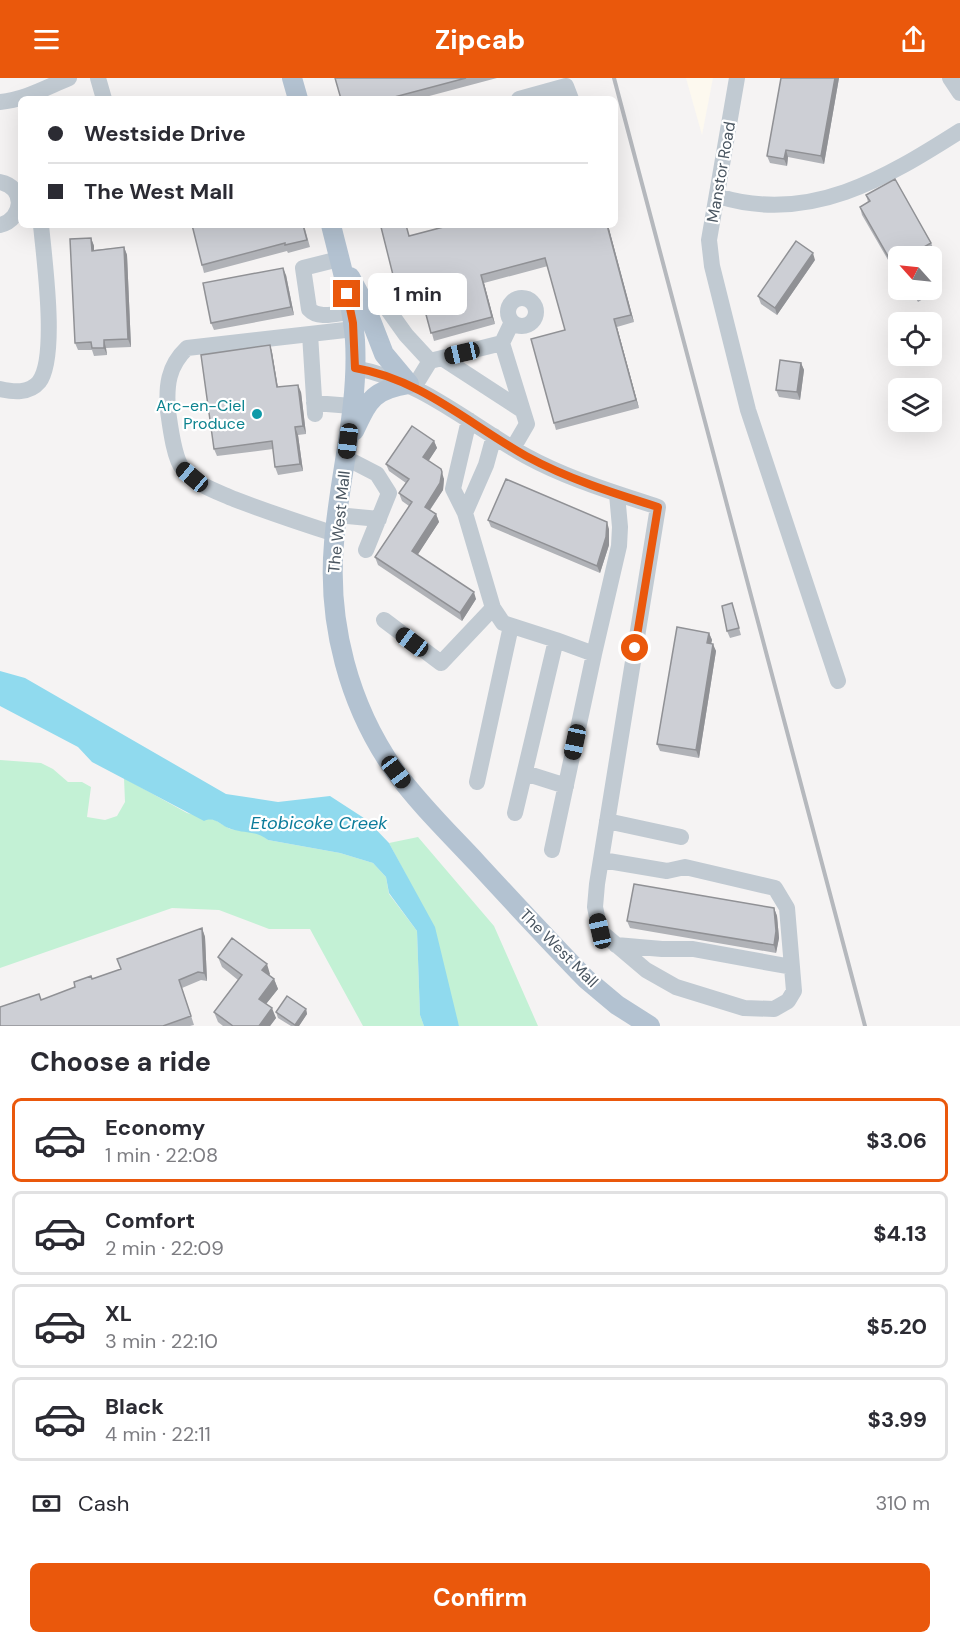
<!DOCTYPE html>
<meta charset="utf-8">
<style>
:root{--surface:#fff;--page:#f2f2f3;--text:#2b2b33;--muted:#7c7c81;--line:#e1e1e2;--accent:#ea580c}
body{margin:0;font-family:"DM Sans",sans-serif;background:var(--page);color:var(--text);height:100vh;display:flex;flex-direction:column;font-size:22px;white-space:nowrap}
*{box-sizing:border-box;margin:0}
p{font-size:20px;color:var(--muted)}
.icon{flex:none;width:33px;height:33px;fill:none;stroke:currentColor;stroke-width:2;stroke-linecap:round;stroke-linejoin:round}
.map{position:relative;height:948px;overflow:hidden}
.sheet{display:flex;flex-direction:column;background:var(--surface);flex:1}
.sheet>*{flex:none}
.top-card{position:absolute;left:18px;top:18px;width:600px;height:132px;border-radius:9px;box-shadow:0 6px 24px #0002;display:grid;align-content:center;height:132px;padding:0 30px;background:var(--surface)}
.needle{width:39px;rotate:297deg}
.fabs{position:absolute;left:888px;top:168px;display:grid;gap:12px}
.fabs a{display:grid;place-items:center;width:54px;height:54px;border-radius:9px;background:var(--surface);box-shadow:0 6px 24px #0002;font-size:30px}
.end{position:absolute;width:27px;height:27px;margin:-14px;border:8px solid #ea580c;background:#fff;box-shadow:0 0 0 3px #fff}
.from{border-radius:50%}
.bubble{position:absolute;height:42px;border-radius:9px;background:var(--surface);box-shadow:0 6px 24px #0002;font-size:20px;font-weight:700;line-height:42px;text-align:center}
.car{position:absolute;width:18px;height:36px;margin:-18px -9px;border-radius:8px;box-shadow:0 0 4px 2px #0007;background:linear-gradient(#222 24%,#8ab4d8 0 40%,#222 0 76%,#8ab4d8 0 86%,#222 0)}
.top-card b{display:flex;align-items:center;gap:21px;height:57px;font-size:22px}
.top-card b+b{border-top:2px solid var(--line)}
.top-card i{width:15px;height:15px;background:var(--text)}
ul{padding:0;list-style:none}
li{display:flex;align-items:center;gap:18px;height:84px;margin:0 12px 9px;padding:0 18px;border:3px solid var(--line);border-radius:9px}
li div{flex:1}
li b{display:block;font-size:22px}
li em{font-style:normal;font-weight:700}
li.current{border-color:var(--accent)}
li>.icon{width:54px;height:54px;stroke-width:1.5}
h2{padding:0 30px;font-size:27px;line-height:72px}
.pay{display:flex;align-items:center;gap:15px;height:66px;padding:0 30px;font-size:22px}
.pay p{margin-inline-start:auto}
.action{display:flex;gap:12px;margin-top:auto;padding:12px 30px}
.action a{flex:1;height:69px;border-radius:9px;background:var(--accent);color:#fff;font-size:24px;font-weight:700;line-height:69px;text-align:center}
header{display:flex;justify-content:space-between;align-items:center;height:78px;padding:0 30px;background:var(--accent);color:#fff;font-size:27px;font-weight:700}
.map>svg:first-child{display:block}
.commercial{fill:#fdf9ef}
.green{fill:#c3f1d5}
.water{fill:#90daee}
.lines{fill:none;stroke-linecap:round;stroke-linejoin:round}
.minor{stroke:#c1cad2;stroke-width:16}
.major{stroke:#b3c2d1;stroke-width:20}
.rail{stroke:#b5b8bd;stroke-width:4}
.wall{fill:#b0b2b7}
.shaded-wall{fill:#909195}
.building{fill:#cdcfd5;stroke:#909195;stroke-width:1.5}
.route{stroke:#ea580c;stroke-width:8}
.culture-dot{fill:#0f9aa8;stroke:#fff;stroke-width:2}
.labels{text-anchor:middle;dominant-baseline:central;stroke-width:4.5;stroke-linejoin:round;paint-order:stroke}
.street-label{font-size:16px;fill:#4a5661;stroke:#fff}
.culture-label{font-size:16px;fill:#0d838f;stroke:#fff;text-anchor:end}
.water-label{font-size:18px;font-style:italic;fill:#0c7c9b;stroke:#fff}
</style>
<header><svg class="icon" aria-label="menu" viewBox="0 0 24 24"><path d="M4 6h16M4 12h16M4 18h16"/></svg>Zipcab<svg class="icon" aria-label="share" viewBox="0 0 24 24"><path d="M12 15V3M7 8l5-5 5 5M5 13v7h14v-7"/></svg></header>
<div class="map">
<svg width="960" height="948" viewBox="0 0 960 948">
<rect width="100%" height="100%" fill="#f5f3f3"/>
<path class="commercial" d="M686,0H713L702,57Z"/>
<path class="green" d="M0,682L41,685L53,691L68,704H82L91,709L87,739L105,742L117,738L125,724L124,700L187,735L215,742L230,751L259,755L268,762L340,775L373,785L386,799L389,816L417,853L420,937L424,948H363L310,851H269L219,832L172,830L0,890Z
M418,759L494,848L538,948H459L406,797L389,765Z"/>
<path class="water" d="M0,593L25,600L226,716L278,724L330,718L367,742L389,765L435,849L459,948H424L420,937L417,853L389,815L386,799L373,785L340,775L268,762C255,752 246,756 231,751C220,748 216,738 204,743L92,684L78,669L0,628Z"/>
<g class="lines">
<path class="minor" d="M98,0L104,21
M737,0L709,162L712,188L748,332L838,603
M950,0L960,15
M519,21L566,8L571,21
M0,24C24,22 47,9 69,0
M0,104C26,109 24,141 0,147
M718,118C809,147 886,100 960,53
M339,181L303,190L309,231C319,242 337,235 351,234
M508 234a14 14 0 1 1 28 0a14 14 0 1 1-28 0Z
M386,229L406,257L430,283
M512,244L502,265L527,346L513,370
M310,256L315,336
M442,280L522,332
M355,290C421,302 469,346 526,378C568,401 613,414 658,429L597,806L595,829L600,853L646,892L676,909L744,930L774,931L788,923L794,913L787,830L775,810L685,789L667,793L602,782
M414,309L430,283L502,265
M0,311C13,314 29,316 39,304C58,279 44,180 41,147
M314,325L352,328
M469,342L453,411L465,435L486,387L494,358
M346,380L377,396L389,415L366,472
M337,437L379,441
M335,456C301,445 268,434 234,421C216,413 196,407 183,391C174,381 170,347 168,333C166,308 168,288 187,270L354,251
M493,530L503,545L556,562L515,735
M384,542L441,585L493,530L465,435
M594,576L619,468L620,449L617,416
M525,695L566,708
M477,704L511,548
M607,743L681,759
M552,772L594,576L556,562
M616,867L662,871H693L792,889"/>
<path class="major" d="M292,0L298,21
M331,147C340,184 352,224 355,262C359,331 339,398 334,465C327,545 349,628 395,693C419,726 449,755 477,785C513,824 549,863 586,901L617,927L650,948
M350,199L365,227L384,276L409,306
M354,353C369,322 372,312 409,306"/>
<path class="rail" d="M614,0L865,948"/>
</g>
<path class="wall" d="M335,0H497L418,21H341Z
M781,0H839L824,86L788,79L787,88L770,85L767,78Z
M866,117L931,165L934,172L923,178H898V193L895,194L862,137L860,129L868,124Z
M192,147H304L310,169L288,175L287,173L204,195Z
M451,147H608L634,244L617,249L639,330L556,352L554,345L565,252L548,188L484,205L495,246L434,263L421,215L400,220L397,213L410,158Z
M91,160L94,168V172L124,169L127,177L131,269L106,270L107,277L94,278L92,272H78L75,265Z
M815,182L777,237L761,226L758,218Z
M286,197L294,237L214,252L211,245Z
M932,198L936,204L938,212L918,224L911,212H932Z
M270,267L272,274L278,309L301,314L306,356L298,357L303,393L278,397L275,389L273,371L217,378L214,371Z
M801,285L804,292L800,322L779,319L776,312Z
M434,363L437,370L428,383L444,401L443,412L430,432L436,436L439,444L417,477L476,521L462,543L378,487L375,479L409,428L402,423L399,415L406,405L389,393L386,386Z
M488,442L609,451V467L600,495L491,449Z
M732,525L741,557L730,560L727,553Z
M709,555L712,562L711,565L716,573L699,680L660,673L657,666Z
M774,830L777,838L779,860L776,875L630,850L627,843Z
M202,850L205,859L207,903L201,902L182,910L194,947L190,948H0L41,922L75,909L92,901L121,891Z
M218,879L270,896L269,897L274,901L278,911L266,926L276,940L270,948H223L218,944L214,934L238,902L222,889Z
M306,931L307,936L299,948H291L278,940L276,934Z"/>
<path class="shaded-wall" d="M835,0H839L824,86L821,78Z
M786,72L788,79L787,88L784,81Z
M607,147H608L634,244L631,237Z
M91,160L94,168V180L92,173Z
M124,169L127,177L131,269L128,261Z
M813,175L815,182L777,237L775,230Z
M283,190L286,197L294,237L291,229Z
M481,197L484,205L495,246L492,239Z
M614,241L617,249L639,330L636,322Z
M104,262L106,270L107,277L104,270Z
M270,267L272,274L279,317L277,309Z
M801,285L804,292L800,322L797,314Z
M298,307L301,314L306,356L303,348Z
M295,349L298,357L303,393L300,386Z
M434,363L437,370L426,387L423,379Z
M441,391L444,401L443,412L427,436L425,429Z
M436,436L439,444L415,481L412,473Z
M607,444L609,451V467L600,495L597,488Z
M474,514L476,521L462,543L460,535Z
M709,555L712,562L710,572L707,565Z
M713,566L716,573L699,680L696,672Z
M774,830L777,838L779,860L776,875L774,867Z
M202,850L205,859L207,903L204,895Z
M267,886L270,896L266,902L262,892Z
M274,901L278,911L262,931L259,921Z
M272,930L276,940L270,948H259Z
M306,931L307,936L299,948H295V947Z"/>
<path class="building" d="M335,0H466L387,21H341Z
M781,0H835L821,78L786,72L784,81L767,78Z
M895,101L931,165L917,173L920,178H898V188L897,185L893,187L860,129L870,123L866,117Z
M192,147H303L307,162L285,167V165L202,187Z
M390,147H406L409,158L451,147H607L631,237L614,241L636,322L554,345L531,261L565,252L545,180L481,197L492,239L431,255L418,207L397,213L381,149Z
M91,160L92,173L124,169L128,261L104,262V270H92L91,264L75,265L70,161Z
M796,163L813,175L775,230L758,218Z
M283,190L291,229L211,245L203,205Z
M932,198L936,204L932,207Z
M913,212H924L916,216Z
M270,267L277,309L298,307L303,348L295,349L300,386L275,389L272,363L214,371L201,277Z
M780,282L801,285L797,314L776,312Z
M412,348L434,363L423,379L441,391L442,394L440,405L425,429L436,436L412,473L474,514L460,535L375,479L412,424L399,415L409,401L386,386Z
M506,401L607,444L606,459L597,488L488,442Z
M732,525L739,550L727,553L722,528Z
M677,549L709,555L707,565L713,566L696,672L657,666Z
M634,806L774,830L776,853L774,867L627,843Z
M202,850L204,895L198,894L179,902L191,938L163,948H0V929L39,916L41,922L75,909L74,904L91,898L92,901L121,891L117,881Z
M232,860L267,886L262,892L274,901L259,921L272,930L259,948H233L214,934L242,897L218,879Z
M287,918L306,931L295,947L276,934Z"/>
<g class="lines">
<path class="route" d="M347,216L353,245L355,290C421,301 469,346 526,378C568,401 613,415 658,429L635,570"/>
</g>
<circle class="culture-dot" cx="257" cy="336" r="6"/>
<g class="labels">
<g class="street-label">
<text transform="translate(721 94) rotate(-80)">Manstor Road</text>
<text transform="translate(339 444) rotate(-84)">The West Mall</text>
<text transform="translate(559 870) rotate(45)">The West Mall</text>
</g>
<g class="culture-label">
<text x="245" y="327">Arc-en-Ciel<tspan x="245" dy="18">Produce</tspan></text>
</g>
<g class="water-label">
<text x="319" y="745">Etobicoke Creek</text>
</g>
</g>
</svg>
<div class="fabs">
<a><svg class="needle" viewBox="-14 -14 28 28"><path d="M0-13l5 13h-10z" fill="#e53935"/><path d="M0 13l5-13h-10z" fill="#7c7c81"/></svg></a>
<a><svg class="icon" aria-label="locate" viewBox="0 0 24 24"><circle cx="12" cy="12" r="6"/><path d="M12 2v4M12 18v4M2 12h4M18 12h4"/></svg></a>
<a><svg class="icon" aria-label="layers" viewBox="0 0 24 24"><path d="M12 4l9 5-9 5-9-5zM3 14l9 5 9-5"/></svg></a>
</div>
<i class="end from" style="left:635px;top:570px"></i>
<i class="end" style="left:347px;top:216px"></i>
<div class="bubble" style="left:368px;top:195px;width:99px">1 min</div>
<i class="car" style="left:462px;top:275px;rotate:257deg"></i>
<i class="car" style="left:348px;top:363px;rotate:187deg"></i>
<i class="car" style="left:192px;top:399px;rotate:310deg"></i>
<i class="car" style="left:412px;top:564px;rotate:307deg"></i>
<i class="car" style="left:575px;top:664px;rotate:192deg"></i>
<i class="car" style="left:396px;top:694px;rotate:143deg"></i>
<i class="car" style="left:600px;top:853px;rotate:347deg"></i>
<div class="top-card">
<b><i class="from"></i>Westside Drive</b>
<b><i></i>The West Mall</b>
</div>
</div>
<section class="sheet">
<h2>Choose a ride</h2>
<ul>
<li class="current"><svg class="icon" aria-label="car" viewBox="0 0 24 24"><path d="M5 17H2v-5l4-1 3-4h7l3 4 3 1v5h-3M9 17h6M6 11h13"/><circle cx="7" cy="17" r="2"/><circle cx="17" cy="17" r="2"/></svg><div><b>Economy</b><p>1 min · 22:08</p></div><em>$3.06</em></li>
<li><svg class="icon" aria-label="car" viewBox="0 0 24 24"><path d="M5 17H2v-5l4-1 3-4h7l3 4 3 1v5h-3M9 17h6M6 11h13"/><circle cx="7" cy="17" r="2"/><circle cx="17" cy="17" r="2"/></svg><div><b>Comfort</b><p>2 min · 22:09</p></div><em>$4.13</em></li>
<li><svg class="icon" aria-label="car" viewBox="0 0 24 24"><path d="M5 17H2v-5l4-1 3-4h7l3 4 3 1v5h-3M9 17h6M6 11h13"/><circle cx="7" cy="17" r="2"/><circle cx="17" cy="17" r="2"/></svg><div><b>XL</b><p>3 min · 22:10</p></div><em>$5.20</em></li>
<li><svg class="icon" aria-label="car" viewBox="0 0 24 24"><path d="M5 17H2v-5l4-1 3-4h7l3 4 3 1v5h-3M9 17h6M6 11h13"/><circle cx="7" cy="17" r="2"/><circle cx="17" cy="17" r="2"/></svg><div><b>Black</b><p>4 min · 22:11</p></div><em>$3.99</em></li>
</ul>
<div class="pay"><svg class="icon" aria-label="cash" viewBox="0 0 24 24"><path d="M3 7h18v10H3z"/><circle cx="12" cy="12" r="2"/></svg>Cash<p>310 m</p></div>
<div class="action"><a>Confirm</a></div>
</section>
